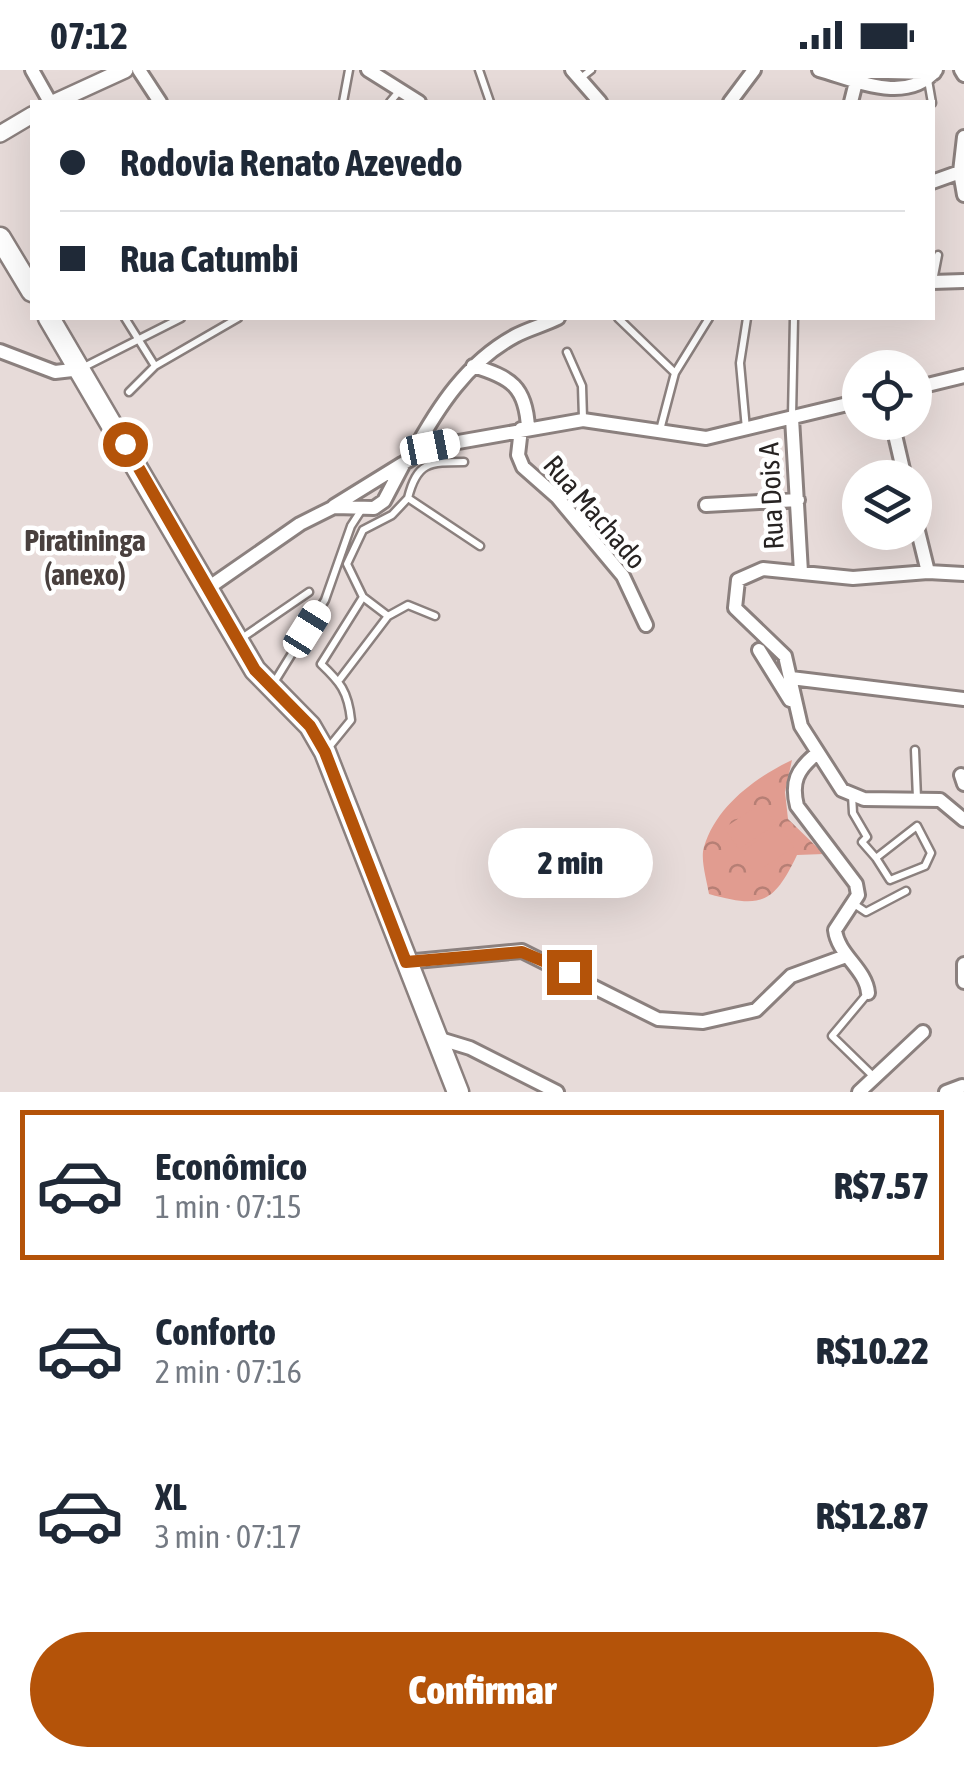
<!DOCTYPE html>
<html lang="pt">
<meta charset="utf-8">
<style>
:root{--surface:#fff;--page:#f2f2f3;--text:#1f2937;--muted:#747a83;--line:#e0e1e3;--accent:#b45309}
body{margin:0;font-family:"Asap Condensed",sans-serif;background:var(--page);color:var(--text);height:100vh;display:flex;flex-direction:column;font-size:38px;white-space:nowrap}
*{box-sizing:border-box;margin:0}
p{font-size:32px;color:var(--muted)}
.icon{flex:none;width:55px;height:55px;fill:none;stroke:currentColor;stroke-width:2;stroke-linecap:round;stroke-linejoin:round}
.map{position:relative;height:1022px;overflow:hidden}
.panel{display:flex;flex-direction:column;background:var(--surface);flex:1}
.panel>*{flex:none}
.guide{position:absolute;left:30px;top:30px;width:905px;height:220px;border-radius:0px;box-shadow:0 10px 40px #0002;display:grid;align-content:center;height:220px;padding:0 30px;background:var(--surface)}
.fabs{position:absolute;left:842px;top:280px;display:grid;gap:20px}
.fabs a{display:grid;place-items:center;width:90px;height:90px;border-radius:50%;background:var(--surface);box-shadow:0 10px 40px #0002;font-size:50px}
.end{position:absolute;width:45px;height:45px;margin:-22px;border:12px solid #b45309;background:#fff;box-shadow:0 0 0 5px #fff}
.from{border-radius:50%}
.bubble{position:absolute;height:70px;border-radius:35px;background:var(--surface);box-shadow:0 10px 40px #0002;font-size:32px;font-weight:800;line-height:70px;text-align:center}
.car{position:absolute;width:30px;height:60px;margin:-30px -15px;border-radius:12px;box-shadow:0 0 8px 2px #0007;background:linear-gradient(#fff 24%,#345 0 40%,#fff 0 76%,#345 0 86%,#fff 0)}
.guide b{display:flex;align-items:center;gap:35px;height:95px;font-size:38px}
.guide b+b{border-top:2px solid var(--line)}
.guide i{width:25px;height:25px;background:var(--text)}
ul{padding:18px 0 0;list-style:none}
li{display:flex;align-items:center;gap:30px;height:150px;margin:0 20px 15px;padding:0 10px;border:5px solid transparent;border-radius:0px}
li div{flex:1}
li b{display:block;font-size:38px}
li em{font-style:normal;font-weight:800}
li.selected{border-color:var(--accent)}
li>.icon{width:90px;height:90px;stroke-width:1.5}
.primary-button{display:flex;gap:20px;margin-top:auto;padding:20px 30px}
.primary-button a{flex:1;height:115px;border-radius:60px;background:var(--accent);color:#fff;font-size:40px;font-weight:800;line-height:115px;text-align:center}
.status{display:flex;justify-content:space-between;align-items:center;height:70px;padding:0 50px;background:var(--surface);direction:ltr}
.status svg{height:28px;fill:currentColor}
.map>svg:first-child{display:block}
.park{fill:url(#park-crowns)}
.garden{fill:#e19c90}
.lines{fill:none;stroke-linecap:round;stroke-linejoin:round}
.service-casing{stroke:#8b807e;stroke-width:11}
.minor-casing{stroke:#8b807e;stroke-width:18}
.tertiary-casing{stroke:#8b807e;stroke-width:20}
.primary-casing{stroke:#8b807e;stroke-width:25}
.service{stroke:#fff;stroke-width:6}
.minor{stroke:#fff;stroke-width:12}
.tertiary{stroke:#fff;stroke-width:15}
.primary{stroke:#fff;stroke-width:20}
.route{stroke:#b45309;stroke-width:12}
.labels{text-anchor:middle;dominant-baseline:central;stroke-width:9;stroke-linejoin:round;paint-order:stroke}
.street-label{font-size:28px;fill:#272322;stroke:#fff}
.neighbourhood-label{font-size:30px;font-weight:bold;fill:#49403e;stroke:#fff}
</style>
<div class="status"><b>07:12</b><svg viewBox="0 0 49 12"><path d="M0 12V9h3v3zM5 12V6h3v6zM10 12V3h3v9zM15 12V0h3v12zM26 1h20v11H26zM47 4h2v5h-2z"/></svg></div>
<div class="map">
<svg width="964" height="1022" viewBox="0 0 964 1022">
<defs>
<pattern id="park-crowns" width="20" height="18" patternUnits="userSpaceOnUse" patternTransform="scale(2.5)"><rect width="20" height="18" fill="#e19c90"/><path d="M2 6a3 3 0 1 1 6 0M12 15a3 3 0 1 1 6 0" fill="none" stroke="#b67f75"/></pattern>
</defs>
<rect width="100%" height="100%" fill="#e7dbd9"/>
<path class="park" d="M792,690L785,722L788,749L824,784L797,785C774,833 762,839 709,824C707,811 700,789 704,777C716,736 756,707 792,690Z"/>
<path class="garden" d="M762,733L776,754L739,779L724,758Z
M780,756L794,777L755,803L741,782Z"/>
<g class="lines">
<g class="service-casing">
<path id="service" d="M479,0L490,32
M582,7L591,0
M928,10L932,33
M343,32L349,0
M390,32L401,19
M933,211L938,185
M125,248L155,296
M618,248L675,303
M567,282L582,316L583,348
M84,297L181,248
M129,322L155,296L238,248
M792,346L794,248
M746,359L740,293L747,248
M660,360L675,303L709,248
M408,428C417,392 429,392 464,392
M363,527L388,546
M239,570L309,522
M340,609L388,546L408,535L435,546
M275,611L325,530L351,456L362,439
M329,677L351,650C348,621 340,612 321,594L363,527L347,494L363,460L392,445L408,428L480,476
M915,680L917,728
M852,725L853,743L867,767L862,772L876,788L917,756L931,783L925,796L890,810L876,788
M854,834L866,842L906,821
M868,923L832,966L873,1006"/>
</g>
<g class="minor-casing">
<path id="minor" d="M32,0L50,32
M139,0L160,32
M368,0L419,32
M572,0L600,32
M819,0C856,10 906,35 936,0
M961,0L964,5
M841,1L934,3
M730,32L754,0
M851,32L858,4
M964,67L960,102L964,125
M932,112L960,102
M932,212L964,211
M0,281L55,302L81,299
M473,296C511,307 526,317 528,358
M915,318L964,306
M792,348L801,502
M892,352L905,408
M521,359L518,385L523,397L557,427L623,506L646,555
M413,383C438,337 467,292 515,266C528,259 544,255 558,248
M706,435L798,430
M334,436L402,394
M915,449L928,502
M964,504L928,502L853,508L763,499L738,510L735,538L785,586L801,656L842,720L864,729L940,730L964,750
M208,518L300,454L334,437L374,438L384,431L404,393L430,377L583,350L706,368L860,331
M759,580L790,630
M791,608L964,629
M816,684C797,700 791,712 797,736L856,814L858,825L835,860C838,885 866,899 868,923
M961,705L964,714
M405,892L522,881L658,949L703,952L756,940L791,906L846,886
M964,894V912
M437,968L470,978L557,1022
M859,1022L923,962
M946,1022L962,1016"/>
</g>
<g class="tertiary-casing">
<path id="tertiary" d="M55,32L125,0
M0,64L32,45"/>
</g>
<g class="primary-casing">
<path id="primary" d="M0,168L32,221
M49,248L255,600L310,656L325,682L458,1022"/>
</g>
<use href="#service" class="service"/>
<use href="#minor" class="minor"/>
<use href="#tertiary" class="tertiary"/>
<use href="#primary" class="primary"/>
</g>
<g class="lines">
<path class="route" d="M125,374L255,600L310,656L325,682L406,892L522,882L569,902"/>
</g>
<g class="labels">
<g class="street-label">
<text transform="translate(771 426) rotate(-93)">Rua Dois A</text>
<text transform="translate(595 442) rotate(49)">Rua Machado</text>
</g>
<g class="neighbourhood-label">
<text x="85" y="470">Piratininga<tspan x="85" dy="34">(anexo)</tspan></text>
</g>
</g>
</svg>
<div class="fabs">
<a><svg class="icon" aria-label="locate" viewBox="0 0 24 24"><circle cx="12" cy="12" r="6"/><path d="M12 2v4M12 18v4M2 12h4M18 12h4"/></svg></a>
<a><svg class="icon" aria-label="layers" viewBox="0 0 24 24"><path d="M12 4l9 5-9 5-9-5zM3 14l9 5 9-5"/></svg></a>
</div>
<i class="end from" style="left:125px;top:374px"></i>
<i class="end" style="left:569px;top:902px"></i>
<div class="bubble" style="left:488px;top:758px;width:165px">2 min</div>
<i class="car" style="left:430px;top:377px;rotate:79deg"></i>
<i class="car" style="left:307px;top:559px;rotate:32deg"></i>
<div class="guide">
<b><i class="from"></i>Rodovia Renato Azevedo</b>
<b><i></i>Rua Catumbi</b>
</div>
</div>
<section class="panel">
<ul>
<li class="selected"><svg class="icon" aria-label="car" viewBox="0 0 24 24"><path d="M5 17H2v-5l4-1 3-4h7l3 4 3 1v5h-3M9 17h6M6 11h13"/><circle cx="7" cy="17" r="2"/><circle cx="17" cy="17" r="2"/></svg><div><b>Econômico</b><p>1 min · 07:15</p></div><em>R$7.57</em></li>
<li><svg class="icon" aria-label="car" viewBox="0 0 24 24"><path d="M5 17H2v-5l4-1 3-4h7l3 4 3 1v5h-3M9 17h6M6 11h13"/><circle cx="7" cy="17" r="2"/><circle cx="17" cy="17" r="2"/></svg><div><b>Conforto</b><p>2 min · 07:16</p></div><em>R$10.22</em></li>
<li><svg class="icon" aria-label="car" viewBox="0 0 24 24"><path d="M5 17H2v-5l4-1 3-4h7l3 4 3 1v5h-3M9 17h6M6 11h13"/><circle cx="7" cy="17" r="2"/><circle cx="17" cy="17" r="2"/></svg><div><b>XL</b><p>3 min · 07:17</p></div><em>R$12.87</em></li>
</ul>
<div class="primary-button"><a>Confirmar</a></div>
</section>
